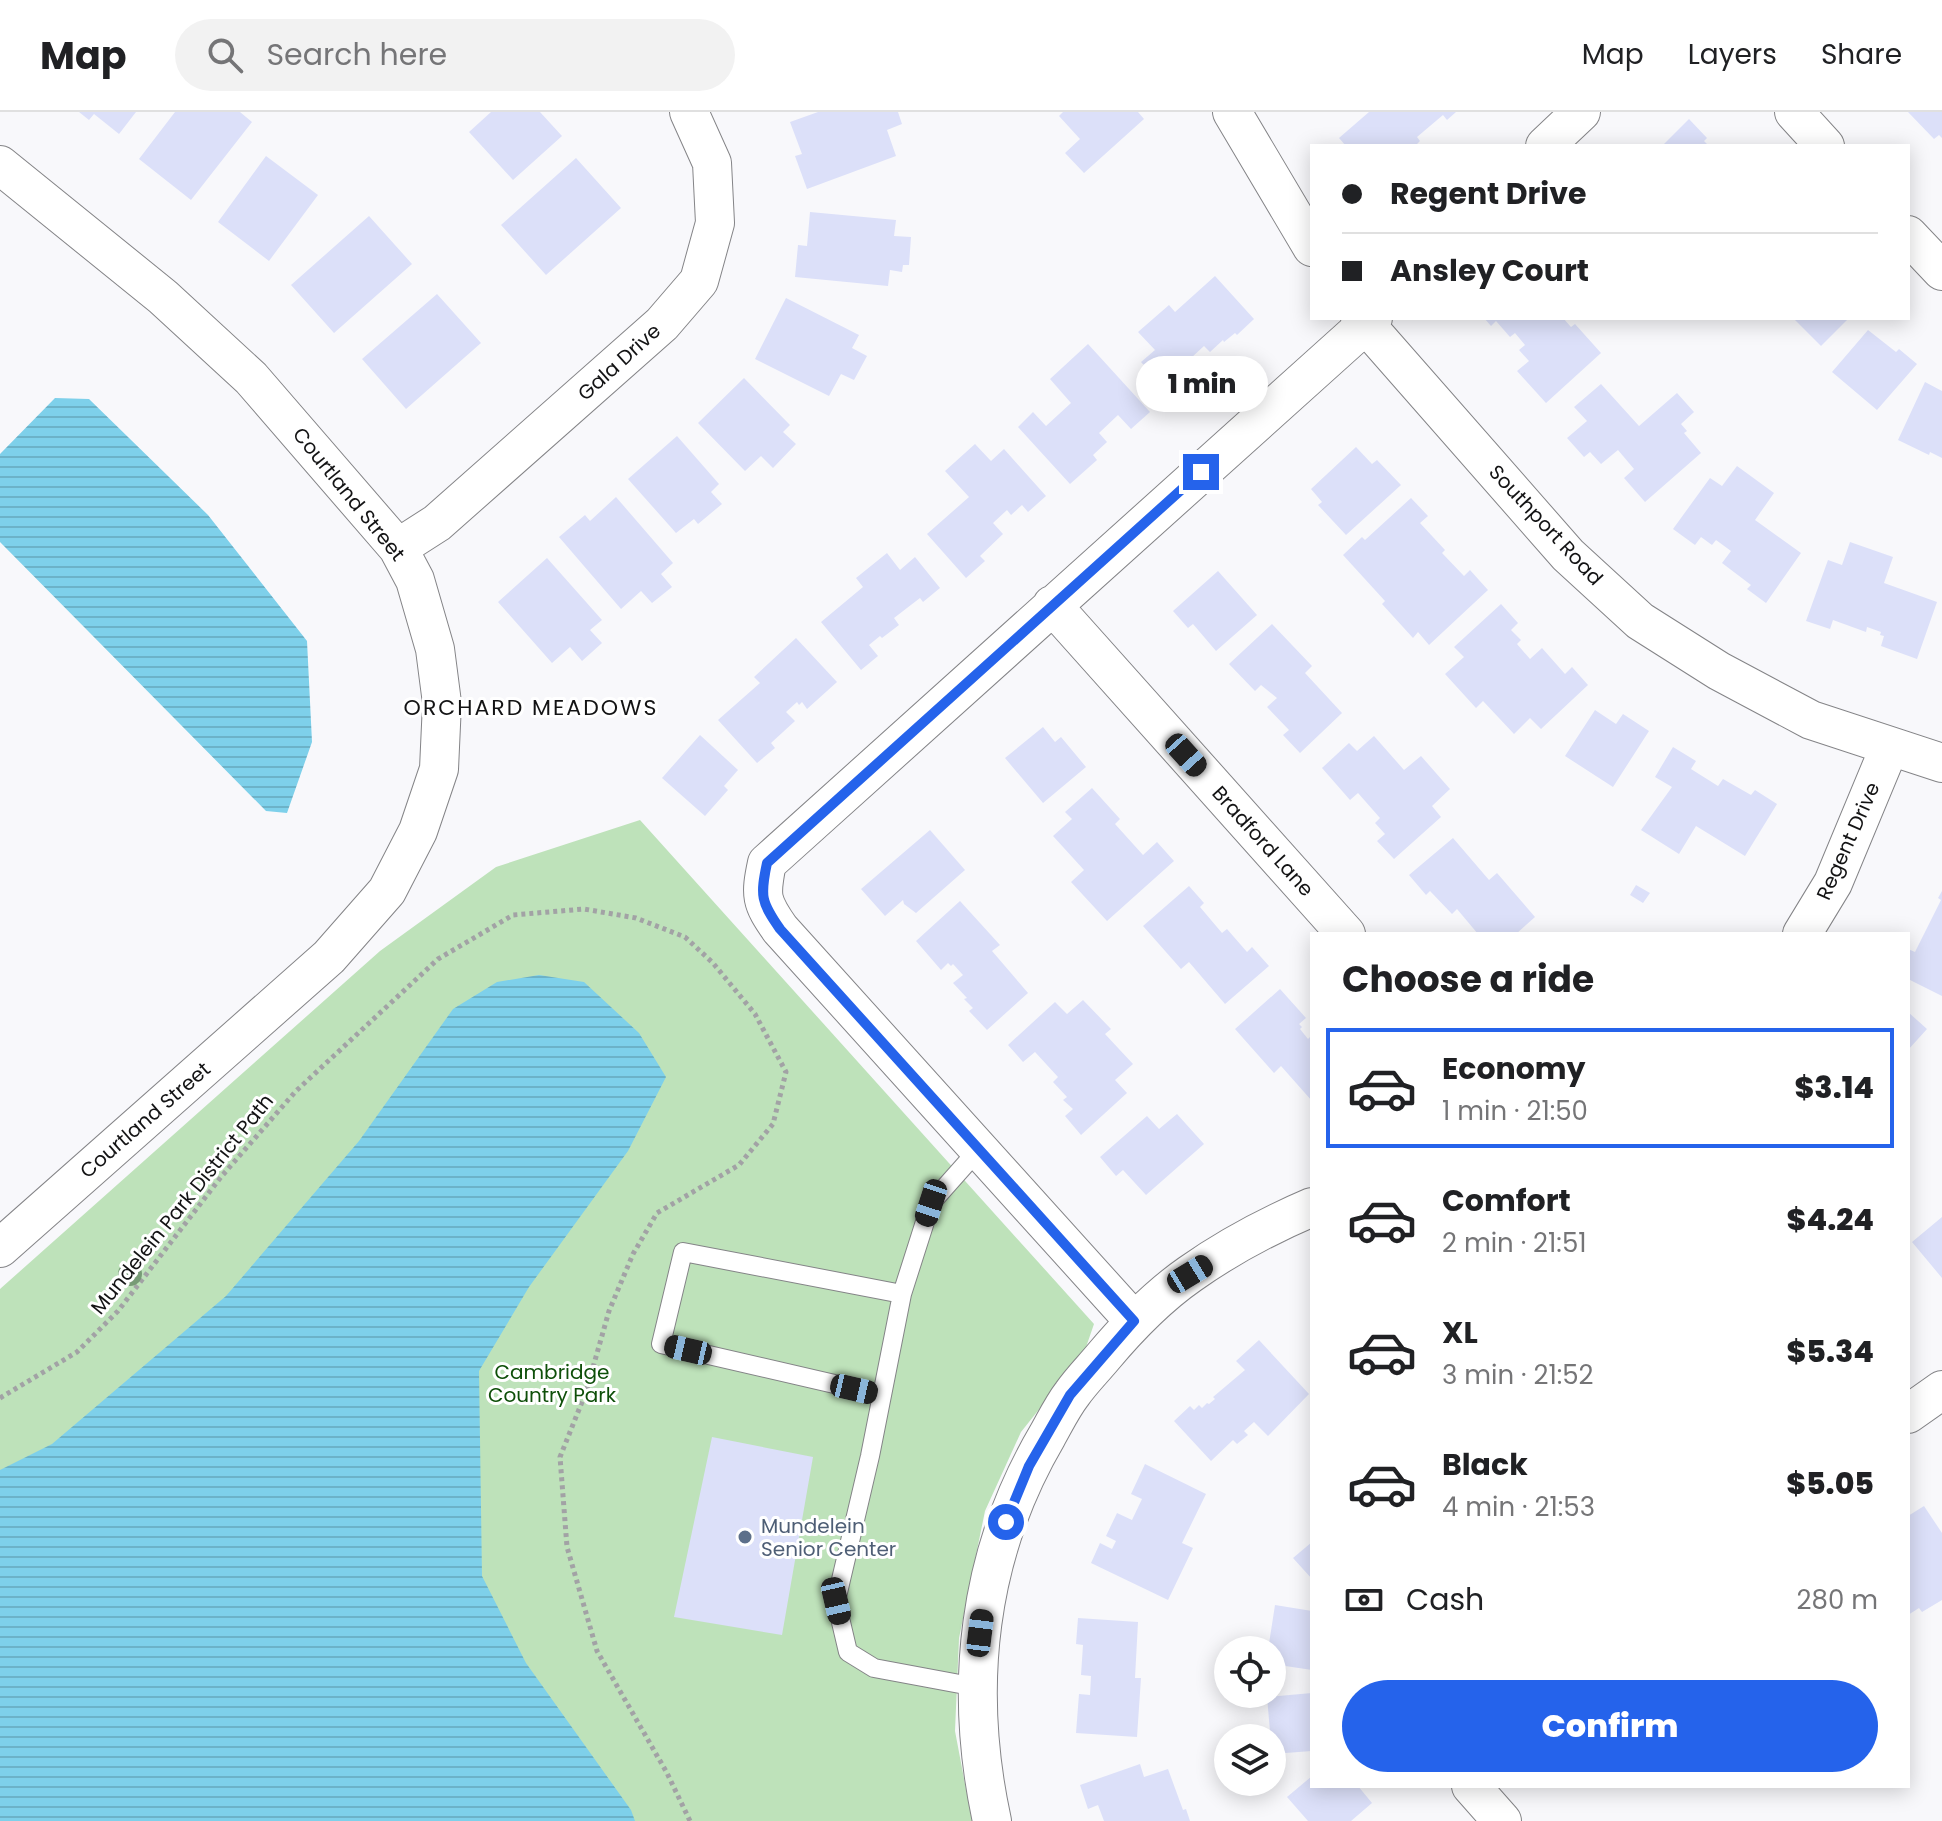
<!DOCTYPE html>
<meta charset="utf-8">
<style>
:root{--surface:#fff;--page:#f2f2f2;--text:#202124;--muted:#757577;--line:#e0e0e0;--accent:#2563eb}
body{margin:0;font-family:Poppins,sans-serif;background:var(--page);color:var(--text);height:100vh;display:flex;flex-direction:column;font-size:30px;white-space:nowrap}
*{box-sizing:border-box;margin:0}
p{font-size:26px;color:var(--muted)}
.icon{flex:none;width:44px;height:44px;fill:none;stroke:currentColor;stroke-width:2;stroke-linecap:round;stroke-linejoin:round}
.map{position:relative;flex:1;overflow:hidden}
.sheet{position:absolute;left:1310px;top:820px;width:600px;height:856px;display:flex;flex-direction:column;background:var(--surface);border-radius:0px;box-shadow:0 4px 20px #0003}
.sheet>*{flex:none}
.hud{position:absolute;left:1310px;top:32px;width:600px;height:176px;border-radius:0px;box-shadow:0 4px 20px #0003;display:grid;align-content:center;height:176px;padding:0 32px;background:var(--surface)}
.tools{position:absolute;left:1214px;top:1524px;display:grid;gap:16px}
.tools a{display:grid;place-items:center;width:72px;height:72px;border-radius:50%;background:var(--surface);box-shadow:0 4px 20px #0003;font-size:40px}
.end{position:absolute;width:36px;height:36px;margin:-18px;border:10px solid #2563eb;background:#fff;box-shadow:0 0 0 4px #fff}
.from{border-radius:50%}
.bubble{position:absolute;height:56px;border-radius:28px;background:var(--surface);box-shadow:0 4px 20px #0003;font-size:26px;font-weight:800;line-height:56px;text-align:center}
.car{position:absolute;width:24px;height:48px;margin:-24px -12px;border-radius:10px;box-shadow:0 0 6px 2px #0007;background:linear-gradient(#222 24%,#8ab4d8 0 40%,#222 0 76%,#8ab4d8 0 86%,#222 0)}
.hud b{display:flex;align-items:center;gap:28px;height:76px;font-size:30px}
.hud b+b{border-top:2px solid var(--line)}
.hud i{width:20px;height:20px;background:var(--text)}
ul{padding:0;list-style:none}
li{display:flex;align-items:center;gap:24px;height:120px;margin:0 16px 12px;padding:0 16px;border:4px solid transparent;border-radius:0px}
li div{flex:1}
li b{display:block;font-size:30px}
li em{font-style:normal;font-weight:800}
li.current{border-color:var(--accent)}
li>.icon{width:72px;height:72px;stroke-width:1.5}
h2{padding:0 32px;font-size:36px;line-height:96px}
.pay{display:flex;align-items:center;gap:20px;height:88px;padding:0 32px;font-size:30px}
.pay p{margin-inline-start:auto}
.action{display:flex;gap:16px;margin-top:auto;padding:16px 32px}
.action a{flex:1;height:92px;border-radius:48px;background:var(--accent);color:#fff;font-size:32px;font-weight:800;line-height:92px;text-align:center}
header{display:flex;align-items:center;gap:48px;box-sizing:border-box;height:112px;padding:0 40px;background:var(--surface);border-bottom:2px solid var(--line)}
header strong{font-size:38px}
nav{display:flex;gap:44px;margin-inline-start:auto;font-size:28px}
.search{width:560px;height:72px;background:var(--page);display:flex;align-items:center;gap:20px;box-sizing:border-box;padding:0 28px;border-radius:44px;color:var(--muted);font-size:30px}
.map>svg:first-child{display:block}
.park{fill:#bee2ba}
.water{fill:url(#water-rules)}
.building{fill:#dce0f9}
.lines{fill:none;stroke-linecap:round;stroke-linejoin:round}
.service-casing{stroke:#848487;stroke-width:20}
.minor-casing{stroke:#848487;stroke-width:40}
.path{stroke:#a2a2a5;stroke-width:5;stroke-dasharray:4 4;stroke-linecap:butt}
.service{stroke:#fff;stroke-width:18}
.minor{stroke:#fff;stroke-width:38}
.tree{fill:#779b76}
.route{stroke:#2563eb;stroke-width:10}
.service-dot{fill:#5c6f8a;stroke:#fff;stroke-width:3}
.labels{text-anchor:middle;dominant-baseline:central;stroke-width:6;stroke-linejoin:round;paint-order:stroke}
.street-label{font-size:20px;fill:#131314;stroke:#fff}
.park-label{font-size:20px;fill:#0e4f09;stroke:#fff}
.service-label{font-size:20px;fill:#4e5e75;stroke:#fff;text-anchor:start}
.neighbourhood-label{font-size:22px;letter-spacing:2px;fill:#131314;stroke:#fff}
</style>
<header>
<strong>Map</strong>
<div class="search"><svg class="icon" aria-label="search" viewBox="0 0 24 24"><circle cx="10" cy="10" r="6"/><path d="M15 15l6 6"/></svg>Search here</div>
<nav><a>Map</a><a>Layers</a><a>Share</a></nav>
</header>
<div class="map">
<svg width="1942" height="1709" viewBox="0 0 1942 1709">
<defs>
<pattern id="water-rules" width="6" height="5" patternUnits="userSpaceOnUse" patternTransform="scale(2)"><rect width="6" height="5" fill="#7ed0ea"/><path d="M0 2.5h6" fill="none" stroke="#6cb2c8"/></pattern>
</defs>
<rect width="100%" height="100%" fill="#f8f8fb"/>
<path class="park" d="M640,708L1094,1212L1084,1241L1021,1320L985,1399L959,1526L955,1619L972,1709H0V1177L380,839L496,755Z"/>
<path class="water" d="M55,286L89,287L208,403L307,529L312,630L287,701L266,699L0,430V342Z
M539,863L584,870L639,921L666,965L628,1039L529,1175L479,1259L482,1464L526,1551L631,1698L635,1709H0V1358L52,1332L226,1184L359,1029L453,897L497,870Z"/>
<path class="building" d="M79,0H136L119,22L94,2L89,8Z
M175,0H240L252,10L191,88L139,47Z
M491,0H540L562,24L513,68L469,20Z
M818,0H898L902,12L887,18L896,44L807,77L795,44L802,42L790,10Z
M1063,0H1138L1144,7L1084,61L1065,41L1080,27L1059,4Z
M1369,0H1456L1447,8L1443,3L1417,25L1420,29L1415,34H1346L1339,26Z
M1908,0H1942V26L1939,23L1934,27Z
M1689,7L1707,26L1704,29L1709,34H1662Z
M266,44L318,83L269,149L218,110Z
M576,46L621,96L546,163L501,113Z
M810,100L896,108L894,124L911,125L909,153H903L902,160L890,158L888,174L795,165L798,133L807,134Z
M369,104L412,152L334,221L291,173Z
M1215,164L1254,207L1237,223L1235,221L1224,230L1223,228L1210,240L1204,234L1178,258L1183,262L1166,278L1141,250L1155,238L1138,220L1169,193L1175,200Z
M437,182L481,231L406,297L362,247Z
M786,186L859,223L852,236L867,244L854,268L841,262L829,284L755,247Z
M1484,206H1563L1571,215L1575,212L1601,241L1546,291L1517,259L1529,249L1519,238L1525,233L1515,221L1510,225L1496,209L1491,214Z
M1793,206H1849L1821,234Z
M1868,218L1896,240L1899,237L1917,252L1877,298L1832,260Z
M1088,232L1150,300L1131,317L1118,303L1099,321L1107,330L1093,343L1097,348L1070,372L1018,315L1033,300L1046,314L1071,291L1050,267Z
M744,266L790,313L783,320L796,332L773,356L761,344L745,359L698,311Z
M1925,270L1942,279V346L1930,340L1929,343L1898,328Z
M1601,272L1639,314L1677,281L1694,300L1681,312L1687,319L1684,321L1701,341L1645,390L1624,366L1634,357L1618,338L1601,352L1590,340L1584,345L1567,326L1587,309L1574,295Z
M677,324L719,372L711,380L722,392L698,412L694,407L676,421L628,367Z
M975,332L991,349L1004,337L1046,384L1028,400L1022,393L1011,403L1007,398L993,411L1003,422L980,444L985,449L966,466L927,422L969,385L945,359Z
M1356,335L1372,352L1377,348L1401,373L1346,423L1318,393L1322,390L1311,377Z
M1737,354L1774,381L1755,408L1801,441L1766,491L1747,477L1751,473L1722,451L1731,439L1716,428L1712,433L1701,425L1695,433L1673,417L1710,366L1722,374Z
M616,385L673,451L661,462L672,475L652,491L641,479L621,497L559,425L585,403L590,409Z
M1411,386L1428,404L1420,411L1445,438L1442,441L1464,464L1470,458L1488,478L1429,533L1418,520L1413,526L1382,492L1385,489L1343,443L1362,425L1365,428Z
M1850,430L1893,445L1884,471L1937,490L1917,547L1881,534L1884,524L1880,523L1881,520L1867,515L1866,520L1833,508L1830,517L1806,509L1828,448L1842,453Z
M887,441L900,458L915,445L940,476L923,490L920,486L894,506L899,513L882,526L880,524L869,533L878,544L861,558L821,510L863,475L856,466Z
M547,446L602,508L590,518L602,531L582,549L570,535L552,551L498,490Z
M1218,459L1257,503L1216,539L1193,512L1188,516L1173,499Z
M1501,492L1518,511L1511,518L1521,528L1517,532L1530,547L1542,536L1565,562L1572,555L1588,573L1541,617L1530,606L1514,622L1483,589L1476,596L1445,562L1464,545L1454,535Z
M1272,512L1312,554L1305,561L1342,601L1300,641L1283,623L1289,618L1267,595L1277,586L1261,573L1255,579L1229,552Z
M796,526L837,570L807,597L802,590L799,593L797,590L786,600L795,609L771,631L775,636L757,651L718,608L760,571L754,565Z
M1595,598L1616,612L1623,602L1649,619L1613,675L1565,644Z
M1043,615L1055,630L1061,625L1086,655L1043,691L1005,646Z
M700,623L738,658L724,674L728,678L705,704L662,666Z
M1374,624L1404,658L1421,644L1450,677L1432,694L1441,705L1394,747L1377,729L1385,722L1375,711L1380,706L1358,681L1350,688L1322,656L1349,631L1357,639Z
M1673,635L1696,649L1691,657L1718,674L1723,667L1751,683L1755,678L1777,692L1745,744L1696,714L1679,742L1641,718L1672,675L1655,665Z
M1092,676L1120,707L1115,712L1143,743L1157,730L1174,749L1107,809L1071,770L1084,758L1053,724L1072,707L1065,700Z
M930,718L965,758L916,801L904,792L903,788L885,804L861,777Z
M1453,726L1489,768L1497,761L1535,805L1516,822H1478L1457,797L1452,802L1430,779L1426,783L1409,763Z
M1636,773L1650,781L1643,791L1630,783Z
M1189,774L1204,791L1200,795L1222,821L1227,817L1247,840L1252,835L1269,854L1225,892L1189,850L1181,857L1143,814Z
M1942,779V884L1908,867V837L1915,840L1941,788L1938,786Z
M960,789L1000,833L992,839L1028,881L987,918L969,899L973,896L964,887L967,886L953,871L963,863L953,852L951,854L948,851L941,858L916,829Z
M1280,877L1306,906L1299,912L1302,915L1300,917L1308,927L1312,923V989L1281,954L1274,961L1235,917Z
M1083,888L1111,917L1105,922L1133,952L1115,968L1127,981L1081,1023L1065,1004L1073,997L1063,988L1067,985L1053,970L1058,965L1035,940L1023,950L1008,933L1055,890L1067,902Z
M1908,900L1927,917L1908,938Z
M1177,1002L1204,1032L1146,1083L1123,1058L1116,1064L1100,1045L1147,1004L1159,1017Z
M1942,1105V1166L1912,1130Z
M1259,1228L1309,1282L1268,1324L1254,1310L1244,1319L1248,1323L1237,1332L1233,1328L1211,1349L1174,1309L1190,1294L1194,1298L1199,1293L1202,1296L1207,1291L1209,1292L1215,1287L1213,1285L1245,1258L1236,1249Z
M712,1325L813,1345L782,1523L674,1505Z
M1145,1352L1206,1382L1182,1431L1193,1436L1168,1488L1091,1451L1100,1431L1112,1437L1116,1429L1106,1424L1117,1401L1132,1408L1142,1387L1131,1382Z
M1924,1394L1942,1421V1488L1922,1500L1919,1496L1908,1503V1404Z
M1312,1430V1467L1293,1446Z
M1275,1493L1312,1499V1558L1272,1552V1538H1268Z
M1078,1506L1138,1510L1135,1566H1141L1137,1625L1076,1621L1079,1582L1090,1583L1091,1564L1081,1563L1083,1533L1076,1532Z
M1312,1581V1639L1272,1642L1267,1585Z
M1140,1652L1144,1665L1168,1657L1183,1698L1186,1697L1190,1709H1104L1098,1693L1088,1697L1080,1673Z
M1312,1664V1674H1358L1372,1691L1351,1709H1308L1287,1685Z"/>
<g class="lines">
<g class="service-casing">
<path id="service" d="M882,1283L661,1232L683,1140L902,1182
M976,1575L874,1556L848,1540L836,1489L870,1344L902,1182L931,1091L979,1037"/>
</g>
<g class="minor-casing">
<path id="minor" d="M1232,0L1312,135
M1794,0L1825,34
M1545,34L1581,0
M0,53L163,185L251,266L398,436L415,468L435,537L442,591L439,657L418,719L387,779L329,845L0,1136
M1908,123L1942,159
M1360,206L1568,443L1640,509L1719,559L1811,608L1942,651
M398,436L437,411L662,212L699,169L715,111L712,51L689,0
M1052,493L1346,822
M1802,822L1833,771L1890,634
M1134,1209L780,817C761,790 760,784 767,751L1373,206
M1908,1302L1942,1278
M1471,1674L1502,1709
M992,1709C963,1576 977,1443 1047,1324C1055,1310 1062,1295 1072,1282C1081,1269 1093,1257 1103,1245C1129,1214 1157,1185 1190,1162C1228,1135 1270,1113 1312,1095"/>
</g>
<path class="path" d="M0,1286L77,1240L118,1199L221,1065L296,979L438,847L513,803L584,797L636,806L685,825L713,851L755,902L786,960L773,1012L739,1053L657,1101L633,1142L609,1199L586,1280L560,1345L567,1435L597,1539L667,1661L690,1709"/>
<use href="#service" class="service"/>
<use href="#minor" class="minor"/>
</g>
<circle class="tree" cx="130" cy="1162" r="12"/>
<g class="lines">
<path class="route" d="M1006,1410L1029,1354L1070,1283L1134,1209L780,817C761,790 760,784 767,751L1201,360"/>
</g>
<circle class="service-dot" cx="745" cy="1425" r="8"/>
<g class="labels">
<g class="street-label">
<text transform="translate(619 250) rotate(-42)">Gala Drive</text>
<text transform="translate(349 382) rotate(51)">Courtland Street</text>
<text transform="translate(1546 413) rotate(47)">Southport Road</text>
<text transform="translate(1263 729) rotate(48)">Bradford Lane</text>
<text transform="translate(1848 729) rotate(-66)">Regent Drive</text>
<text transform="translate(145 1008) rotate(-41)">Courtland Street</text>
<text transform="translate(182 1092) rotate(-51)">Mundelein Park District Path</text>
</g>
<g class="park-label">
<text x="552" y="1260">Cambridge<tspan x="552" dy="23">Country Park</tspan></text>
</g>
<g class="service-label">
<text x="761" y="1414">Mundelein<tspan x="761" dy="23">Senior Center</tspan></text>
</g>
<g class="neighbourhood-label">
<text x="531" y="595">ORCHARD MEADOWS</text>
</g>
</g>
</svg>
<div class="tools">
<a><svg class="icon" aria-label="locate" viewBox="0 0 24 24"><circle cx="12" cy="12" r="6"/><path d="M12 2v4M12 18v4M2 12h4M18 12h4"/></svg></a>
<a><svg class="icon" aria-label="layers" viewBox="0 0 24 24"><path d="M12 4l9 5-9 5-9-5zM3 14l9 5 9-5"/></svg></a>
</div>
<i class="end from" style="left:1006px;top:1410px"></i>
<i class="end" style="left:1201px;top:360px"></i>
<div class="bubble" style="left:1136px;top:244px;width:132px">1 min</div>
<i class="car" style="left:1186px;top:643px;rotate:138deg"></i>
<i class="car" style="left:931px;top:1091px;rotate:198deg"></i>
<i class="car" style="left:1190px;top:1162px;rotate:59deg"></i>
<i class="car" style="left:688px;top:1238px;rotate:283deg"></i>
<i class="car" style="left:854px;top:1277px;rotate:103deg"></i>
<i class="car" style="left:836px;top:1489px;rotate:167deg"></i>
<i class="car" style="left:980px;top:1521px;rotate:7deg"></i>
<div class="hud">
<b><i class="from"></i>Regent Drive</b>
<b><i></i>Ansley Court</b>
</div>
<section class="sheet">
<h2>Choose a ride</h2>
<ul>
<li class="current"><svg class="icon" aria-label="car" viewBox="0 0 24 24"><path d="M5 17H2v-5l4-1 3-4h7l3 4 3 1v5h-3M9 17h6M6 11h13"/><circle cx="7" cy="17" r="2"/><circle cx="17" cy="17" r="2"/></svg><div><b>Economy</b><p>1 min · 21:50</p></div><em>$3.14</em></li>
<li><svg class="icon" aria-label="car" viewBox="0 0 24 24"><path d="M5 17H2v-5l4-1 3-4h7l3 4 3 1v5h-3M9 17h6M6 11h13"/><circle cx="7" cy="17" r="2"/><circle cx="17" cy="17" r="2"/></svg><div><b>Comfort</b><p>2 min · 21:51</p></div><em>$4.24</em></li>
<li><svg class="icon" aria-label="car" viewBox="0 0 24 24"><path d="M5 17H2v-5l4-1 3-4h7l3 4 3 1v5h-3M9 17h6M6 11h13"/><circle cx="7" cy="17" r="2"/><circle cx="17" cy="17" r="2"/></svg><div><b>XL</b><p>3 min · 21:52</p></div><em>$5.34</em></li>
<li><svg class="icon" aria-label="car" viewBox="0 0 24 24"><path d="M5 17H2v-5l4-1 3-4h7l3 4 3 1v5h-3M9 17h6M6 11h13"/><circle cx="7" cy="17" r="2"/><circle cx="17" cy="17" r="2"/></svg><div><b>Black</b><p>4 min · 21:53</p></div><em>$5.05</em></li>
</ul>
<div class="pay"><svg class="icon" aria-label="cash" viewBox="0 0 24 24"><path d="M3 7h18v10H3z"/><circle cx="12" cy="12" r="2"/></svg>Cash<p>280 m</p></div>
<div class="action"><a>Confirm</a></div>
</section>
</div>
